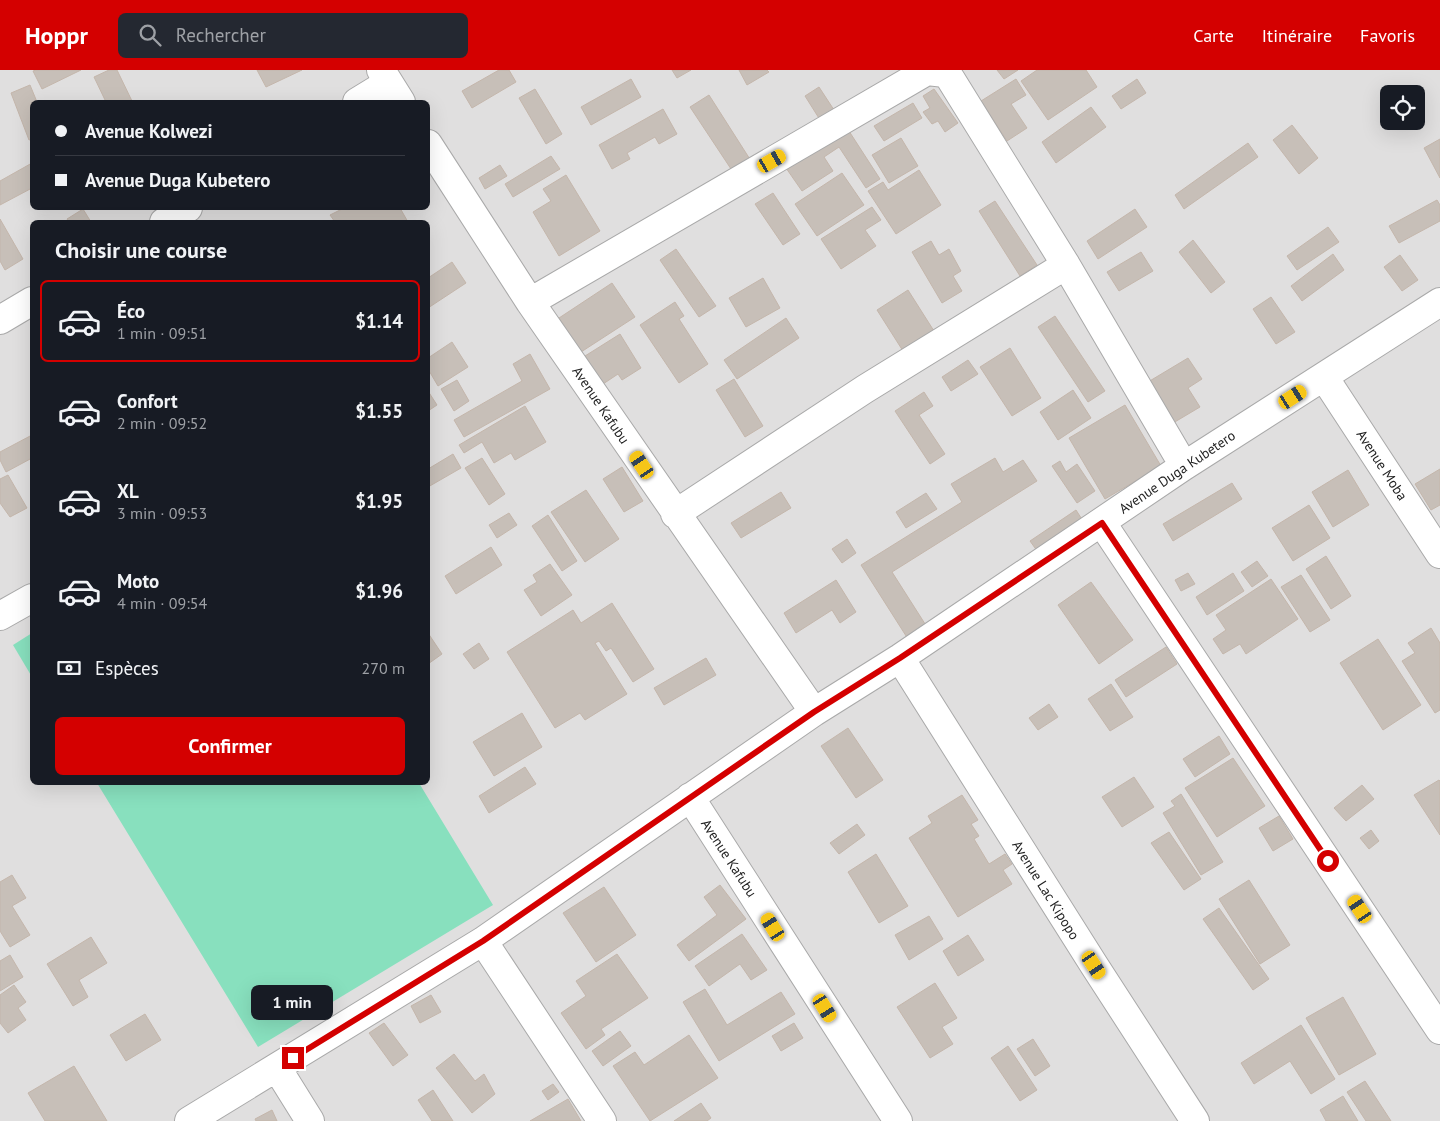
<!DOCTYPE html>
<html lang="fr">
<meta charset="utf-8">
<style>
:root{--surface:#171b24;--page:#242831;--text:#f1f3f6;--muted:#9ea1a6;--line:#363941;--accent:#d40000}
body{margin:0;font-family:"PT Sans",sans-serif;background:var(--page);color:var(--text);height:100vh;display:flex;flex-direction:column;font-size:19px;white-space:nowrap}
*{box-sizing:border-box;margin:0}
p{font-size:16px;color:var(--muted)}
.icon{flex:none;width:28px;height:28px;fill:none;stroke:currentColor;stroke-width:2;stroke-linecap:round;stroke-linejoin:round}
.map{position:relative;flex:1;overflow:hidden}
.details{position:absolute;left:30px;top:150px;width:400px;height:565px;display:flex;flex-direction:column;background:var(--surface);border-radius:8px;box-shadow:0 5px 20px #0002}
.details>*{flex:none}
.banner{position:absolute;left:30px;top:30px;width:400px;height:110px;border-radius:8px;box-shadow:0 5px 20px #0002;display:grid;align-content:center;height:110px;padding:0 25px;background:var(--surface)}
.fabs{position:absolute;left:1380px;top:15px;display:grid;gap:10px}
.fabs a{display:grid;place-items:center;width:45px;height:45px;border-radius:8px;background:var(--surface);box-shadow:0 5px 20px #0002;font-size:25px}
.end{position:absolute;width:22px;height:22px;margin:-11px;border:6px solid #d40000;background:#fff;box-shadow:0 0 0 2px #fff}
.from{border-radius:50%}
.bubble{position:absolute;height:35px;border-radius:8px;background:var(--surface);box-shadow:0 5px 20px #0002;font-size:16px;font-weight:800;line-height:35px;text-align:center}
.car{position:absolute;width:15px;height:30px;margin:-15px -8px;border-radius:6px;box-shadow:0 0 4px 1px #0007;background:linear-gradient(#f5c518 24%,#345 0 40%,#f5c518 0 76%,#345 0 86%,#f5c518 0)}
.banner b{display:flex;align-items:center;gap:18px;height:48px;font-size:19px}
.banner b+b{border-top:1px solid var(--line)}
.banner i{width:12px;height:12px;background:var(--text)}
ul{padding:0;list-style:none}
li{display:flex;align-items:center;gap:15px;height:82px;margin:0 10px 8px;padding:0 15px;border:2px solid transparent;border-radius:8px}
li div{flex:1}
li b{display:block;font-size:19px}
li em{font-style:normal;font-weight:800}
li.selected{border-color:var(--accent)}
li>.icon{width:45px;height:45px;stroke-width:1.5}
h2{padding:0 25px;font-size:22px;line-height:60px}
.pay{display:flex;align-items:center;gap:12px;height:55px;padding:0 25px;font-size:19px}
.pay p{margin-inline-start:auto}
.primary-button{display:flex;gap:10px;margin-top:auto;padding:10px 25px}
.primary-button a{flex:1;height:58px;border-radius:8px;background:var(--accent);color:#fff;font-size:20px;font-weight:800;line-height:58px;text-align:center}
header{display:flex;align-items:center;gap:30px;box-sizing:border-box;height:70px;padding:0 25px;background:var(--accent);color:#fff}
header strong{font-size:24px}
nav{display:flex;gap:28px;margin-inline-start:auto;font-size:18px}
.search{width:350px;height:45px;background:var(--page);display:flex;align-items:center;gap:12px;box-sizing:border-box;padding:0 18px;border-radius:8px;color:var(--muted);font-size:19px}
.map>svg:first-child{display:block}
.residential{fill:#e0dfdf;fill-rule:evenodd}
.pitch{fill:#88e0be}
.building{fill:#c7bfb8;stroke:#c4b6ab}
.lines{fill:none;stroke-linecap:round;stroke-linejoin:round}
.minor-casing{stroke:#a9a9a9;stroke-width:30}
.minor{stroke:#fff;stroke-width:28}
.route{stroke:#d40000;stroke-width:6}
.labels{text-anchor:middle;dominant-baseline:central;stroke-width:4;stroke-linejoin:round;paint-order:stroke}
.street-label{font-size:14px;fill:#222;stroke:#fff}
</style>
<header>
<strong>Hoppr</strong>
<div class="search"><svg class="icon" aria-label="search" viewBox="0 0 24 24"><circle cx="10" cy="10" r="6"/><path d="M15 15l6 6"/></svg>Rechercher</div>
<nav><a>Carte</a><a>Itinéraire</a><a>Favoris</a></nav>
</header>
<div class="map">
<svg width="1440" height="1051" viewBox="0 0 1440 1051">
<rect width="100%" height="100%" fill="#f2efe9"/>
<path class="residential" d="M0,0H1440V1051H0ZM1389,24H1416V51H1389ZM32,32H428V138H32ZM32,152H428V712H32Z"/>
<path class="pitch" d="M32,563V607L13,575Z
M97,713H419L493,835L258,977Z"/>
<path class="building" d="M36,0H81L42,19L33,1Z
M109,0H117L132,31L106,32L94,7Z
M257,0H302L266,17Z
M499,0H509L516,12L472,38L462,21Z
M672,0H691L677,8Z
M739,0H767L769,2L747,15Z
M997,0H1018L1004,9Z
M1037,0H1086L1097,17L1048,50L1021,11Z
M631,9L641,27L591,55L581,37Z
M1016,9L1026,25L1011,34L1027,58L1007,71L981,31Z
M1137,9L1146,23L1121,39L1112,26Z
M30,15L37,32H32V69L29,70L11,23Z
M819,17L836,43L822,53L805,26Z
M535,19L562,64L546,74L519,28Z
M934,19L958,53L945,62L938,51L932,54L923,42L930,38L923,26Z
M709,25L753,94L735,105L690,37Z
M913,33L922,48L884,71L874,56Z
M1091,37L1106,57L1056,93L1042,72Z
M663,39L677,64L659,74L655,67L627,83L630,89L612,99L599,75Z
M1292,55L1318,88L1299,104L1273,70Z
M847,58L880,109L866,118L839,77L824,87L833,101L802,121L786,98Z
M901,68L918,96L889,113L872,85Z
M1440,69V108L1424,78Z
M1248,73L1258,87L1184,139L1175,125Z
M551,86L560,99L513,127L505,114Z
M32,93V118L0,135V111Z
M500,95L507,106L485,119L479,108Z
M919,100L941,135L896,164L868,121L883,112L888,120Z
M842,103L864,135L817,166L795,134Z
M566,105L600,161L559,186L533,142L551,131L543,119Z
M773,123L800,164L783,175L755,134Z
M1437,130L1440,135V151L1399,173L1389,156Z
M995,131L1037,195L1020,206L979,141Z
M872,137L881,150L865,160L876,176L841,199L821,169Z
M344,138H400L408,152H335L330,145Z
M83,139L91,152H69L67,149Z
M1135,139L1147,157L1098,189L1087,171Z
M0,149L23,189L5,200L0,191Z
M1328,157L1339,172L1297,200L1287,186Z
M1193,170L1225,212L1211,223L1179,182Z
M931,171L939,185L949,179L961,201L953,206L962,221L942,233L912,182Z
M676,179L716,236L699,247L660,190Z
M1141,182L1153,201L1119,221L1107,202Z
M1333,184L1344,200L1302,231L1291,216Z
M1400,185L1418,210L1402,221L1384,197Z
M452,192L466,213L428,238V208Z
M763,208L780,238L746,257L729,228Z
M612,213L635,247L581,282L559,248Z
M908,220L934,261L903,281L877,240Z
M1271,227L1295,262L1276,274L1253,239Z
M675,232L684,246L679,249L708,294L679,313L640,255Z
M1055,246L1105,321L1088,332L1038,257Z
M786,248L799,268L737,309L724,290Z
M620,264L641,298L622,310L618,304L603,314L585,286Z
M452,272L468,297L438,316L428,299V288Z
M1010,278L1041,328L1012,346L980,297Z
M530,284L550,319L464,367L454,350L522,311L513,294Z
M1188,288L1202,309L1188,318L1200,337L1168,356L1143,315Z
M968,290L978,304L951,321L942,307Z
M734,309L763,356L745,367L716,320Z
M457,310L469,331L454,341L441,319Z
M1073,320L1091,348L1058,370L1040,342Z
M428,321L437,335L428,341Z
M924,322L933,336L919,345L945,384L930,394L895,341Z
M1125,335L1161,396L1105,429L1069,368Z
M525,336L546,372L515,390L511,383L494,393L482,372L464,383L459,375Z
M32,365V388L6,402L0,390V382Z
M453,384L461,398L428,417V399Z
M482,388L505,424L489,435L465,398Z
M995,388L1003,402L1023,390L1037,411L892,502L927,557L908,569L861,495L962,432L951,414Z
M1060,391L1066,402L1077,394L1095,421L1077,433L1052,396Z
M622,397L643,431L624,442L603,409Z
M1440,399V435L1431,440L1415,414Z
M1348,400L1369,435L1333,457L1312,422Z
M8,405L27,438L10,447L0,433V409Z
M1232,413L1242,429L1173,471L1163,454Z
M586,420L619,469L585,492L551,442Z
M781,422L791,438L741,468L731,453Z
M926,423L937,439L906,458L896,442Z
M1309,435L1330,468L1293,491L1272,458Z
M1076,440L1085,454L1040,485L1030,471Z
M509,443L517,455L497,468L489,455Z
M548,445L577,491L562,501L532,456Z
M847,469L856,483L842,493L832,479Z
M491,477L502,495L456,524L445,506Z
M1326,486L1351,526L1331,539L1306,499Z
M1257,491L1268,506L1252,517L1241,502Z
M550,494L572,525L541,546L524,520L537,512L533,505Z
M1188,503L1195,514L1181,521L1175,510Z
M1233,503L1244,521L1207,545L1196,527Z
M1301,505L1330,550L1310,562L1281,517Z
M1271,509L1298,549L1246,584L1240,574L1223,584L1213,569L1226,560L1216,545Z
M836,510L856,542L840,553L832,540L796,563L784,543Z
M1091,512L1133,570L1099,594L1058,535Z
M612,533L654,599L633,612L611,578L606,581L599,571L595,573L627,624L585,650L580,643L555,658L507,582L573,540L581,553Z
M1431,558L1440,573V640L1435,643L1402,591L1415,583L1408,573Z
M428,563L442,584L428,594Z
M1378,569L1421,635L1383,660L1340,593Z
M479,573L489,589L474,599L463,584Z
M1166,577L1177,594L1126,627L1115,610Z
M706,588L716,605L664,635L654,618Z
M1111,614L1133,647L1110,661L1088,629Z
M1049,634L1058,647L1038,660L1029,648Z
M522,643L542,677L494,706L473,672Z
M848,658L883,710L856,728L821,676Z
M1219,666L1230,684L1195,707L1183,689Z
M1233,688L1265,736L1217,767L1185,718Z
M525,697L536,714L489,743L479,726Z
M1134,707L1154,737L1122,757L1102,727Z
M1439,710L1440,711V765L1414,725Z
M1362,715L1374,729L1346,751L1334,738Z
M1181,724L1223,792L1201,805L1163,743L1175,736L1171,731Z
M962,725L978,750L971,754L979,766L974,769L989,794L1005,784L1012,794L1003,800L1012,814L958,847L909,768L932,753L928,746Z
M1279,746L1293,769L1273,781L1259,758Z
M857,754L865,765L839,784L830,773Z
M1371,760L1379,771L1369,779L1360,768Z
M1169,762L1201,809L1184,820L1151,773Z
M876,784L908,836L879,853L848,802Z
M12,805L26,828L12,836L30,865L10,877L0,861V812Z
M1249,810L1290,875L1260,894L1219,829Z
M720,815L746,849L689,891L677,875L717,845L704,827Z
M604,817L636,865L596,892L563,843Z
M1219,838L1269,909L1253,920L1203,849Z
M929,846L943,869L909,890L895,865Z
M742,864L767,900L751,910L740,894L709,916L695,896Z
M968,865L984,890L958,906L943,881Z
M91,867L107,893L79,910L88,927L73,936L47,894Z
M617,884L648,928L601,959L605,965L586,979L561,943L586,926L576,911Z
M10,885L23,907L0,921V891Z
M935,913L957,948L942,957L953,974L930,988L897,937Z
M14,915L26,932L18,938L26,950L8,963L0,953V925Z
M705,919L727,955L781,922L795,944L719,991L683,932Z
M431,925L441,942L420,953L411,936Z
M1343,927L1376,984L1339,1005L1306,948Z
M145,944L161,970L126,991L110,965Z
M384,953L408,985L393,996L369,963Z
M794,953L803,968L781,981L772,966Z
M1301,955L1335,1009L1311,1024L1290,991L1254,1014L1241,993Z
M620,961L631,976L603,996L592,981Z
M689,965L718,1008L650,1051L613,996L635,982L644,995Z
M1033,969L1050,996L1035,1006L1017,979Z
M1008,976L1037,1020L1020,1031L991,988Z
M454,984L475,1011L484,1004L495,1024L472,1043L436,998Z
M74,996L107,1051H45L28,1023Z
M1365,1011L1391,1051H1366L1347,1022Z
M553,1014L559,1022L548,1030L542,1021Z
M433,1020L453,1051H432L418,1030Z
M1343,1026L1358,1051H1326L1320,1040Z
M568,1029L581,1051H530Z
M701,1033L711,1048L707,1051H674Z
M272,1040L277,1051H256L255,1049Z"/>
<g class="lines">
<g class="minor-casing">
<path id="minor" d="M381,0L401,32
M357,32L388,13
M428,74L530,232L814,642
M164,152L188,138
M530,232L927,1L945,3L950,8L1066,195L1184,396
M0,250L32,231
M1324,307L1440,484
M675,444L865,319L1066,195
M1102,453L1440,960
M0,546L32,528
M900,588L1094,895L1195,1051
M690,727L898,1051
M483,871L602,1051
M277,998L310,1051
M189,1051L483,871L814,642L900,588L1184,396L1440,232"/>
</g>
<use href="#minor" class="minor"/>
</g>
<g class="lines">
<path class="route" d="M293,988L483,871L814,642L900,588L1102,453L1328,791"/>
</g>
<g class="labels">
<g class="street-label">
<text transform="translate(601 335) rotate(56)">Avenue Kafubu</text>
<text transform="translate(1382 395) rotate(57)">Avenue Moba</text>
<text transform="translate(1177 402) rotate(-34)">Avenue Duga Kubetero</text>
<text transform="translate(729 788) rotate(57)">Avenue Kafubu</text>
<text transform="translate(1046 820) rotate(58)">Avenue Lac Kipopo</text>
</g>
</g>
</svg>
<div class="fabs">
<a><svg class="icon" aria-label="locate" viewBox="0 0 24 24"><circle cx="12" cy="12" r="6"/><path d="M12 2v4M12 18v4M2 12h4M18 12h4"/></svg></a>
</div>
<i class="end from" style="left:1328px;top:791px"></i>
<i class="end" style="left:293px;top:988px"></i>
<div class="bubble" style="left:251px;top:915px;width:82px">1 min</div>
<i class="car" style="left:772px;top:91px;rotate:60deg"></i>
<i class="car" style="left:1293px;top:327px;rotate:57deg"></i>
<i class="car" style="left:642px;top:395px;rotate:326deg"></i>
<i class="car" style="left:1360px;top:839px;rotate:326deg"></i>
<i class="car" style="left:773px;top:857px;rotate:328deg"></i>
<i class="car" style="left:1094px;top:895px;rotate:147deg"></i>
<i class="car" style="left:825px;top:938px;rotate:148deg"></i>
<div class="banner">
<b><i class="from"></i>Avenue Kolwezi</b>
<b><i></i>Avenue Duga Kubetero</b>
</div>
<section class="details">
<h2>Choisir une course</h2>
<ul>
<li class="selected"><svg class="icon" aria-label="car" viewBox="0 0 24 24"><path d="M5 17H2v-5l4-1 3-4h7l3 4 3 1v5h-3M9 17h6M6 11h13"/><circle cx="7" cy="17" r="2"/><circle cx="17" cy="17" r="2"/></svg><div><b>Éco</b><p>1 min · 09:51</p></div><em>$1.14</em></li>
<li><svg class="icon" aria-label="car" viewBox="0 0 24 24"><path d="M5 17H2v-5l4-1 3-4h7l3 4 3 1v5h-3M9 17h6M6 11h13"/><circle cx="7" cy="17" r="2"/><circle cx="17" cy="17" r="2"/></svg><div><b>Confort</b><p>2 min · 09:52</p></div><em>$1.55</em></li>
<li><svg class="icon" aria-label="car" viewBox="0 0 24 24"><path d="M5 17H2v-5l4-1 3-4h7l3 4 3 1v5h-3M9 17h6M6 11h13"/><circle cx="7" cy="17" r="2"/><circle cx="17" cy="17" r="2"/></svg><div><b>XL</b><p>3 min · 09:53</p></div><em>$1.95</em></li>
<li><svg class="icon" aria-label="car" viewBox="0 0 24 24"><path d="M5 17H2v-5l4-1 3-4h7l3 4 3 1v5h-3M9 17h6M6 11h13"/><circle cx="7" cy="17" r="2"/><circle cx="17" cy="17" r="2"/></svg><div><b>Moto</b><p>4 min · 09:54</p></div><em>$1.96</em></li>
</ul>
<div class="pay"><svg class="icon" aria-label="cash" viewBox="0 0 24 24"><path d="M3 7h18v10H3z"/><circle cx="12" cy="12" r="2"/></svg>Espèces<p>270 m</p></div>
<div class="primary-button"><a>Confirmer</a></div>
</section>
</div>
